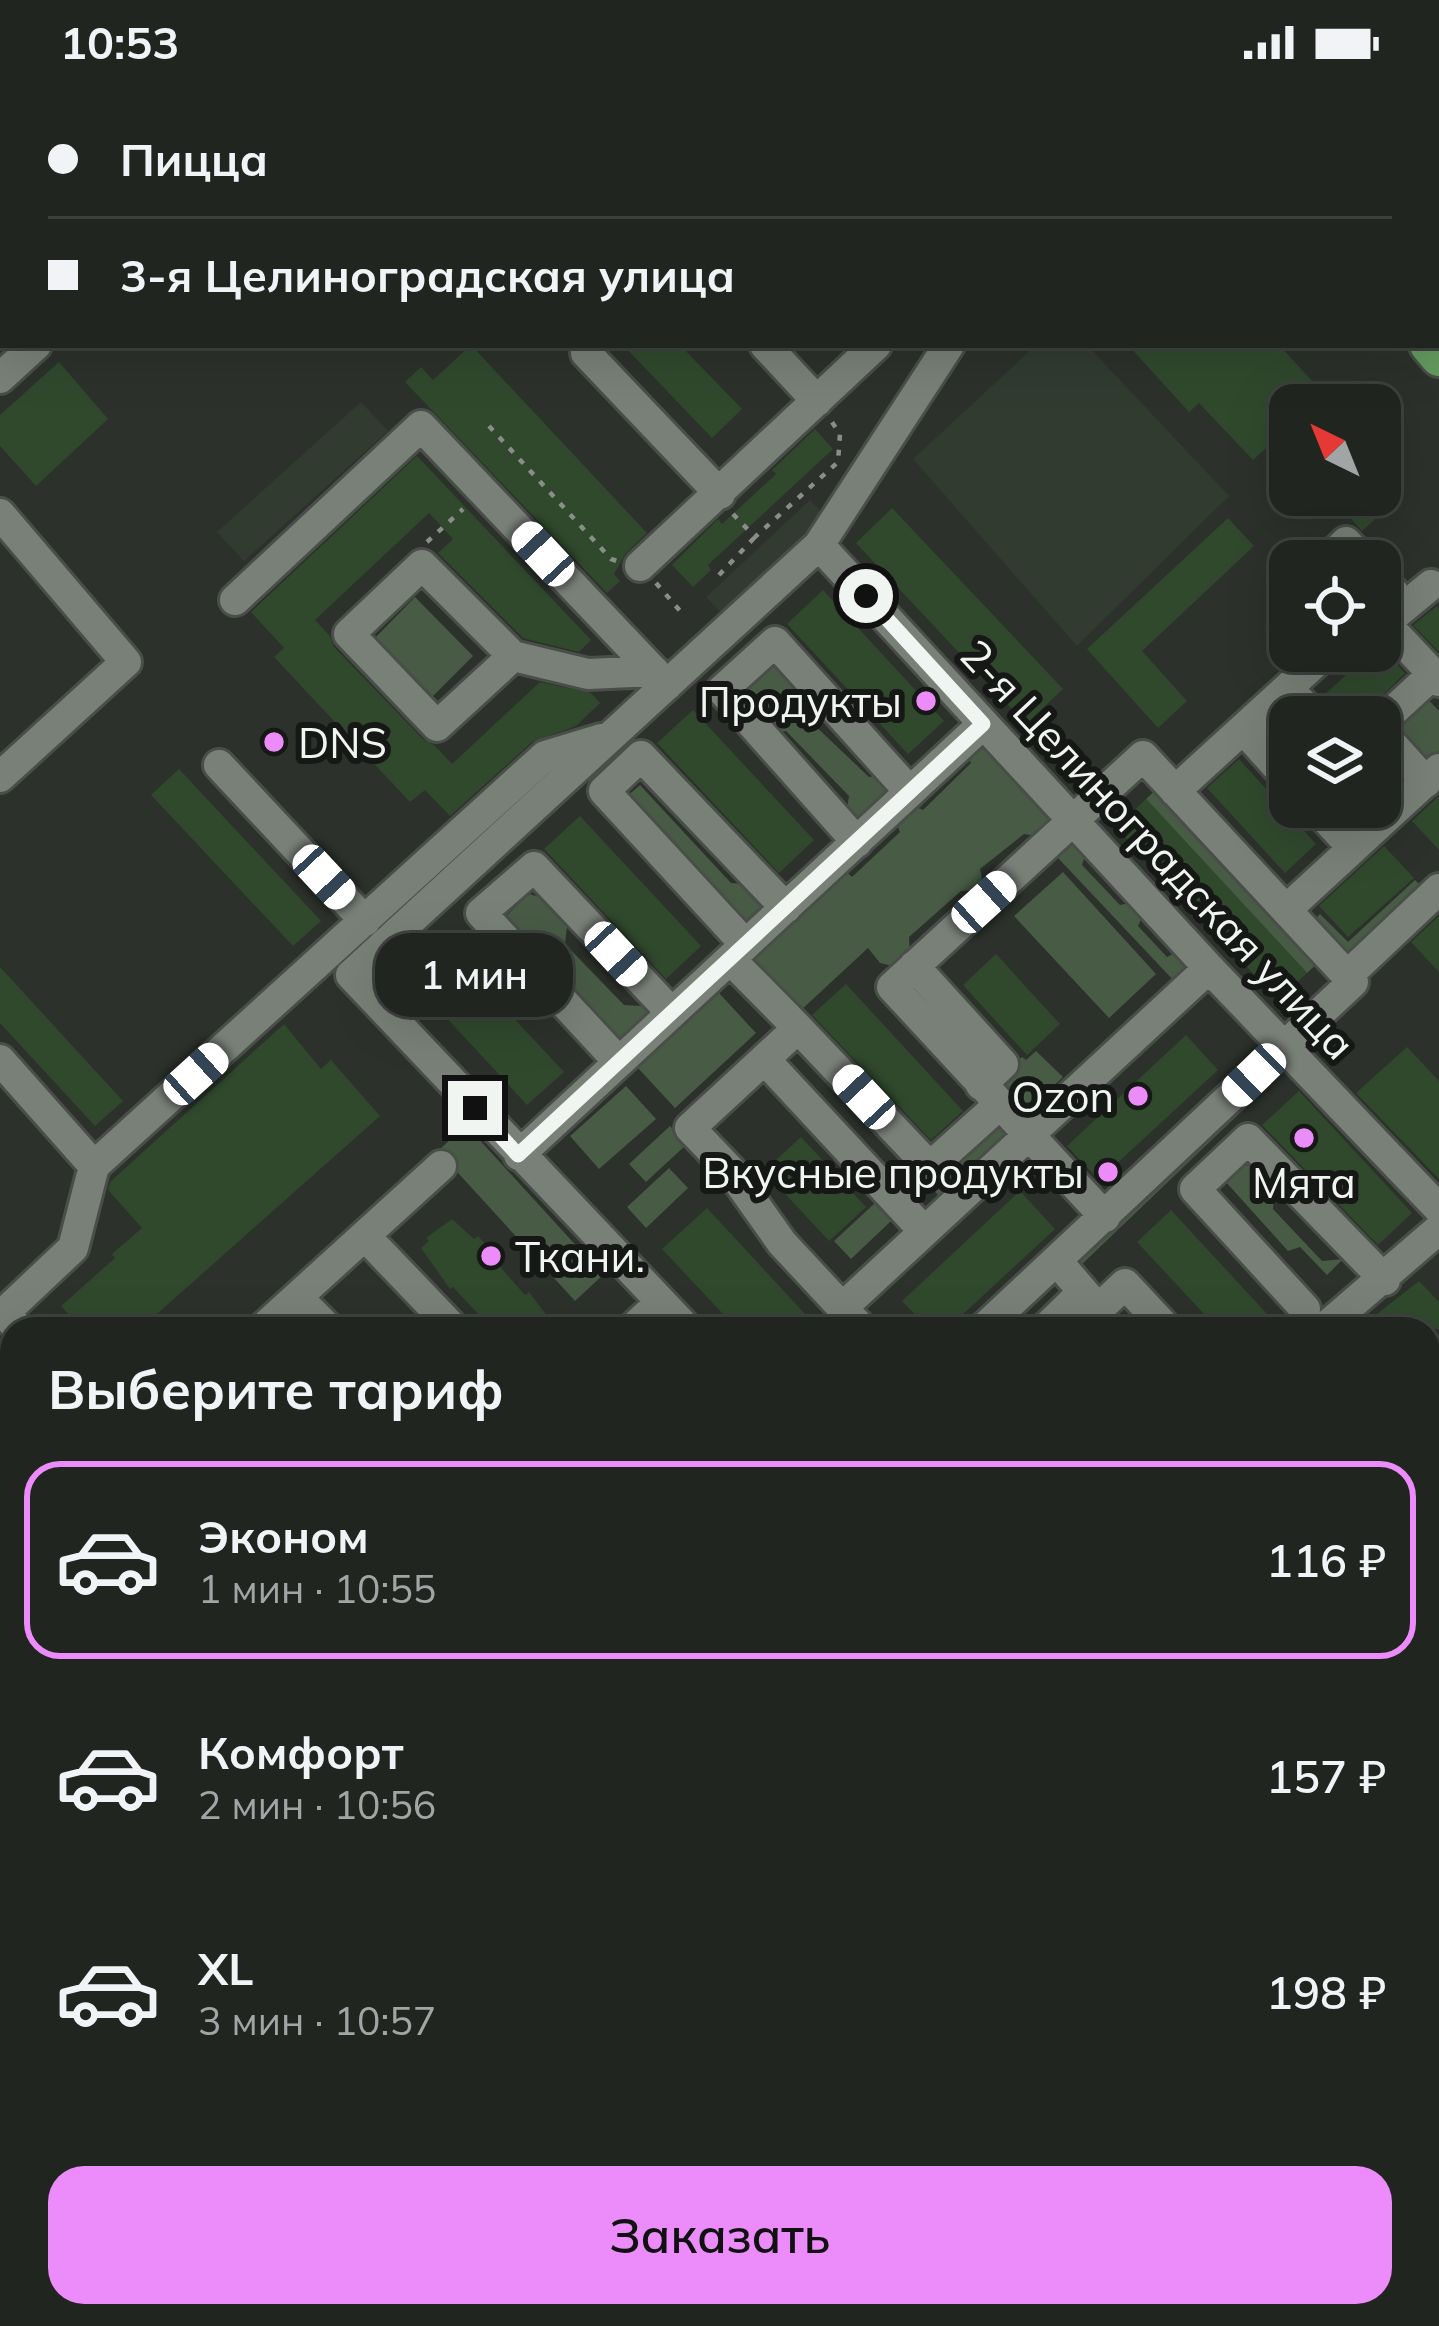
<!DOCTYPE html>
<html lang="ru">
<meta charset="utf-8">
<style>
:root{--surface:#212520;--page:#2d312d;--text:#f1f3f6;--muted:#a2a5a5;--line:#3e423e;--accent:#ec8cfb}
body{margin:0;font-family:Mulish,sans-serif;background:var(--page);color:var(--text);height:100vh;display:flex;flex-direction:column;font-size:45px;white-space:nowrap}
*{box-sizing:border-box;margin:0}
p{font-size:39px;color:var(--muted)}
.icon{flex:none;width:66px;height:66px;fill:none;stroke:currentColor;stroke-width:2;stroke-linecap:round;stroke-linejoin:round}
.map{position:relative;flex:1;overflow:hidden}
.side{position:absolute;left:0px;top:1233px;width:1440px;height:1011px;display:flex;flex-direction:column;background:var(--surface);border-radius:36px 36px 0 0;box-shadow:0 12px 48px #0002,0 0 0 3px var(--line)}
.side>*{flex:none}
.guide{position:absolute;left:0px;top:0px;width:1440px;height:264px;box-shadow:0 12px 48px #0002,0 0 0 3px var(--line);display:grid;align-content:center;height:264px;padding:0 48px;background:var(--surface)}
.needle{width:78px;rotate:317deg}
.tools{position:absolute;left:1269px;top:300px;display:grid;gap:24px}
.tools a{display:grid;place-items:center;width:132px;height:132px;border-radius:24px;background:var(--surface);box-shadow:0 12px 48px #0002,0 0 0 3px var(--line);font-size:60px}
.end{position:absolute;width:54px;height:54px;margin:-27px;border:15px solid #f1f5f1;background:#111;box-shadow:0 0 0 6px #111}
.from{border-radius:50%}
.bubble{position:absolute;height:84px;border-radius:36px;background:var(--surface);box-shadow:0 12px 48px #0002,0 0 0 3px var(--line);font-size:39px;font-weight:600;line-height:84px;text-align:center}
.car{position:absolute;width:36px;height:72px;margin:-36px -18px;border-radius:15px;box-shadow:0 0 9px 3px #0007;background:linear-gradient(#fff 24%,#345 0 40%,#fff 0 76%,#345 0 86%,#fff 0)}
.guide b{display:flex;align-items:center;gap:42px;height:114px;font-size:45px}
.guide b+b{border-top:3px solid var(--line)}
.guide i{width:30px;height:30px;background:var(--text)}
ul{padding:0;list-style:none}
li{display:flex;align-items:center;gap:36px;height:198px;margin:0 24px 18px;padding:0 24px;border:6px solid transparent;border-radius:36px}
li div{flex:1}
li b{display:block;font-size:45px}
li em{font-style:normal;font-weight:600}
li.active{border-color:var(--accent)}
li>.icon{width:108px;height:108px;stroke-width:1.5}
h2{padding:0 48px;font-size:54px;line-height:144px}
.primary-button{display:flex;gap:24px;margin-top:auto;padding:24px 48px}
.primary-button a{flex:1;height:138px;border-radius:36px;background:var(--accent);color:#111;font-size:48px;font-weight:600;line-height:138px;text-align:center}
.status{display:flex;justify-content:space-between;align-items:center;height:84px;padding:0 60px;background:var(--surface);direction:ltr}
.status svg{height:33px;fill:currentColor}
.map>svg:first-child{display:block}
.built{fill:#313b30}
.green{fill:#475b45}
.building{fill:#30492d}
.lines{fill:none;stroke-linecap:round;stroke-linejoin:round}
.minor-casing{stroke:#494e49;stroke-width:36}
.major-casing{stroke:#494e49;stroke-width:42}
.path{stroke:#898e88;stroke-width:4.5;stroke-dasharray:6 9;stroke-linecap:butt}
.minor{stroke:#798078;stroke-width:30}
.major{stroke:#63995e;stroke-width:36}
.route{stroke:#f1f5f1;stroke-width:15}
.poi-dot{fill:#ec8cfb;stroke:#161815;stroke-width:4.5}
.labels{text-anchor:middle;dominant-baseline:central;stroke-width:12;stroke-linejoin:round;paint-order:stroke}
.poi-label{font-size:42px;fill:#f1f5f1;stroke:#161815;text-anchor:end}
.street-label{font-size:42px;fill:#f1f5f1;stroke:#161815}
</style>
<div class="status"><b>10:53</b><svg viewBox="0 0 49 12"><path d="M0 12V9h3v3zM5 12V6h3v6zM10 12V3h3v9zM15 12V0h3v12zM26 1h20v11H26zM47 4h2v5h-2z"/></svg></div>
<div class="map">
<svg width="1439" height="2242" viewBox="0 0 1439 2242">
<rect width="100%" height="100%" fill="#2c312b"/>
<path class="built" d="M1036,261H1087L1229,412L1077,562L913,375Z
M361,318L388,347L244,477L217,448Z
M810,416L825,432L721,529L706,513Z
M268,2232H717L707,2242H278Z"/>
<path class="green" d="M415,513L473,572L427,618L370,559Z
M767,582L785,583L813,610L809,636L869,693L886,690L894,701L864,734L846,730L849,712L786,647L770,650L740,616L742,605Z
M1424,611L1439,627V671L1427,683L1391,642Z
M977,653L1051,724C1051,742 1043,755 1024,750L980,785L982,795L976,806L961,807L909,853L910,874L898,883L880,879L868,864L799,928L750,877V861L841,783L852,793L900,748L895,736L910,720L923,726L971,679L966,670Z
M640,701L731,799L746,800L761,815V827L746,842L625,714Z
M1159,703L1321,876L1307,889L1146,715Z
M1082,759L1087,764L1082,781L1120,821L1129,819L1144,829L1138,842L1167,873L1178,867L1195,883L1176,899L1058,774L1073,760Z
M1063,788L1156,890L1109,934L1014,832Z
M1415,796L1424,805L1349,874L1313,837L1320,830L1348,858Z
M529,810L540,813L567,843L565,860L624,921L642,922L648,929L646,937L618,961L606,956V940L547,877L530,876L503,845L506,832Z
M719,909L756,949L675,1024L638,984Z
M1036,967L1063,993L1046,1009L1049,1020L1032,1038L1001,1004L1006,987L1022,973L1026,976Z
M1287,984L1079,1183L1080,1169L1272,987Z
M626,1002L656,1035L599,1085L570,1052Z
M999,1039L1010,1052L988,1080L977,1076L938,1111L928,1099L988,1040Z
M466,1041L603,1191L575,1217L438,1067Z
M670,1042L687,1060L646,1098L629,1080Z
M1241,1080L1256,1083L1275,1105L1273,1125L1322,1177L1343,1175L1327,1191L1300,1163L1288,1167L1225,1097Z
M669,1084L688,1104L646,1144L627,1123Z
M875,1119L891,1137L851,1175L834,1157Z
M1428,1507L1439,1519L1437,1602H1428Z"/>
<path class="building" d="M471,261L647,449L626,469L614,490L620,497L607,509L405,298L421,283L433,296Z
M623,261H680L742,325L712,354Z
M1128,261H1279L1324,310L1312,321H1290V366L1278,353L1253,376L1199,319L1189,328Z
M59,278L108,335L36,402L0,362V331Z
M815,345L833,365L708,481L711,486L693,503L672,481L718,435L722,440L776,390L772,386Z
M417,372L591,556L579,568L523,554L438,469L453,455L429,429L315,536L330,552L334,563L423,655L434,661L452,680L540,598L591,609L600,619L576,642L532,658L450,732L425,706L410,718L274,573L284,564L251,528Z
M1330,411H1402L1362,447Z
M892,424L1063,605L1026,640L856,459Z
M1228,434L1254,462L1142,567L1187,617L1158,644L1087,565Z
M823,506L944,637L908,670L787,540Z
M1437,522L1439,524V568L1413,541Z
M1290,524V573L1265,547Z
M1380,562L1405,589L1361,633H1346L1325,610L1373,567H1380Z
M693,626L814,756L779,789L657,659Z
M1239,675L1316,760L1285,789L1207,704Z
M179,685L321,837L293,862L151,711Z
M1439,712V766L1412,737Z
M1146,715L1307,889L1278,916L1116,743Z
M580,732L701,862L666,895L544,765Z
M1384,762L1414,794L1348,853L1319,822Z
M1439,832V888L1411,858Z
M442,857L564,988L527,1021L407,891Z
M996,870L1060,940L1027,971L963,901Z
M0,883L123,1017L95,1042L0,939Z
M846,900L963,1027L931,1056L812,931Z
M284,940L321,985L331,976L380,1032L140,1245H82L61,1222L115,1174L112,1170L142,1144L108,1106L110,1098Z
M1186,951L1218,986L1099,1096L1067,1062Z
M1407,963L1439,997V1095L1356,1009Z
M1299,1007L1412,1129L1378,1161L1262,1041Z
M801,1053L866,1123L829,1157L764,1087Z
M1020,1107L1055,1145L947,1245H929L902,1217Z
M707,1124L819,1245H737L662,1165Z
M1171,1126L1281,1245H1218L1137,1158Z
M452,1135L474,1155L478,1152L499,1175L496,1178L525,1211L529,1208L557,1245H492L453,1203L450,1205L421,1164L429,1157L426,1154Z
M1419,1197L1439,1218V1245H1367L1380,1233L1377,1230Z"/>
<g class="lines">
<g class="minor-casing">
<path id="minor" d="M386,0L389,3
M486,0L489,3
M623,0L625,3
M1353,0L1355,3
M248,3L249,0
M1130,3L1132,0
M1437,87L1439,89
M765,261L817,317
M586,269L720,410
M0,294L36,261
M0,430L126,578L0,693
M819,461L1209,884L1439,1125
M1326,477L1346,458L1364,477
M640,482L876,261
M1380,494L1393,508L1380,520
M1431,501L1385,539L1433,590
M235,516L421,342L667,601
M513,572L437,642L349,550L422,481L513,572L588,590L654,587
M1380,639L1433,590L1439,597
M1380,647L1426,698
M219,681L365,837
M1290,697L1254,657L1299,616L1316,633
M1175,707L1328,567
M1315,723L1353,764
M857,758L722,606L775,558L910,708
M1286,826L1439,685
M745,860L604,707L641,672L786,824
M730,875L798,944L690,1044L731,1087L782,1159L862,1245
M914,882L1003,980L981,1001
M1347,892L1439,805
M798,944L930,1083L1000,1020
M0,976L94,1082
M765,976L924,1147
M618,977L481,829L534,783L671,928
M519,1071L983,640
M365,1152L454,1245
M1057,1177L1098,1225
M298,1214L329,1245
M843,1223L1209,884
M1305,1225L1195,1105L1248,1055L1385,1196
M19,1245L4,1229L73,1164L94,1082L545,672L601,655
M262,1245L441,1082
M632,1245L661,1218
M687,1245L351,891L819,461L949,261
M983,1245L1353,898L1143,672L892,903L1105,1133
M1045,1245L1083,1208
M1096,1245L1087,1236L1125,1200L1167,1245
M1323,1245L1439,1145
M1428,1283L1439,1280
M1428,1364L1439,1375
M0,1386L12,1399
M1428,1496L1439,1507
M1428,1626L1439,1637
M1428,1775L1439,1765
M1428,1871L1439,1883
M1428,1941L1439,1932
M1428,2040L1439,2051
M325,2232L334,2242
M457,2232V2242
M863,2232L872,2242
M1042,2232L1052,2242
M655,2242L666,2232
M974,2242L985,2232
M1114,2242L1125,2232"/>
</g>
<g class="major-casing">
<path id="major" d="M1193,0L1196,3
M1265,0L1268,3
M1437,172L1439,174
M1428,261L1439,274"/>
</g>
<path class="path" d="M489,342L611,475L617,477
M733,430L755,453L838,378L840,350L832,338
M427,458L463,425
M719,491L755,453
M656,499L681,528"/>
<use href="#minor" class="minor"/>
<use href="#major" class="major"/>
</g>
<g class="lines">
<path class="route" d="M475,1024L518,1071L983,640L866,512"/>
</g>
<g class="poi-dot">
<circle cx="926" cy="617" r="12"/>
<circle cx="274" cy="658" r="12"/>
<circle cx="1138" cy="1012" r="12"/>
<circle cx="1304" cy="1054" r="12"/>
<circle cx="1108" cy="1088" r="12"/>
<circle cx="491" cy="1172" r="12"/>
</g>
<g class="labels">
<g class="poi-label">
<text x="902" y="617">Продукты</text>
<text x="298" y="658" text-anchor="start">DNS</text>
<text x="1114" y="1012">Ozon</text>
<text x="1084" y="1088">Вкусные продукты</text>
<text x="1304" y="1098" text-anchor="middle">Мята</text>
<text x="515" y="1172" text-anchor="start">Ткани.</text>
</g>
<g class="street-label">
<text transform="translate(1158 765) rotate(47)">2-я Целиноградская улица</text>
</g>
</g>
</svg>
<div class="tools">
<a><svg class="needle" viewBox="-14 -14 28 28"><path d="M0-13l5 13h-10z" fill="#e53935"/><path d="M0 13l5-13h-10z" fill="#a2a5a5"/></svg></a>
<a><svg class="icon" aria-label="locate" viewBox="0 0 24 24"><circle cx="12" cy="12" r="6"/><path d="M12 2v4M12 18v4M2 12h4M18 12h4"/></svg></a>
<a><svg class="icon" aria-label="layers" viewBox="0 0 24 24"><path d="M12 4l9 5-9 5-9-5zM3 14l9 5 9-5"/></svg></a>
</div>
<i class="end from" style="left:866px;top:512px"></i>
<i class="end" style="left:475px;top:1024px"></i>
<div class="bubble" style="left:375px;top:849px;width:198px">1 мин</div>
<i class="car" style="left:543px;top:470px;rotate:317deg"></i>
<i class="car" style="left:324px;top:793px;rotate:137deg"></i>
<i class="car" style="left:984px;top:818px;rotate:48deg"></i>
<i class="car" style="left:616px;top:870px;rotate:137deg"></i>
<i class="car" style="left:196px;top:990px;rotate:48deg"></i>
<i class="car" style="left:1254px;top:991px;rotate:226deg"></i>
<i class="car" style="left:864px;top:1013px;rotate:317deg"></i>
<div class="guide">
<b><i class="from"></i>Пицца</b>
<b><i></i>3-я Целиноградская улица</b>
</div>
<section class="side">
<h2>Выберите тариф</h2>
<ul>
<li class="active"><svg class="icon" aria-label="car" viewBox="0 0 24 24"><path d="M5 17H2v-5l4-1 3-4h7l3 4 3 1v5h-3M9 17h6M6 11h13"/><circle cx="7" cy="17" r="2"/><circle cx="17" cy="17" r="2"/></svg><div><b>Эконом</b><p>1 мин · 10:55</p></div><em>116 ₽</em></li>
<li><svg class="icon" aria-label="car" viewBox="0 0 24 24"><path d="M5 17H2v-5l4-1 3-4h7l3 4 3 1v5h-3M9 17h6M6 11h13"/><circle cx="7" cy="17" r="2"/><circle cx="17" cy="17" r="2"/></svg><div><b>Комфорт</b><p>2 мин · 10:56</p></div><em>157 ₽</em></li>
<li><svg class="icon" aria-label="car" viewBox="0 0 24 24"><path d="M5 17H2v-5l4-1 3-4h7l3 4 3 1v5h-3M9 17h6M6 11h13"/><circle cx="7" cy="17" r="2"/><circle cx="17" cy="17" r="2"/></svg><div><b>XL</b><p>3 мин · 10:57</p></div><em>198 ₽</em></li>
</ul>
<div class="primary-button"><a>Заказать</a></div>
</section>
</div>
